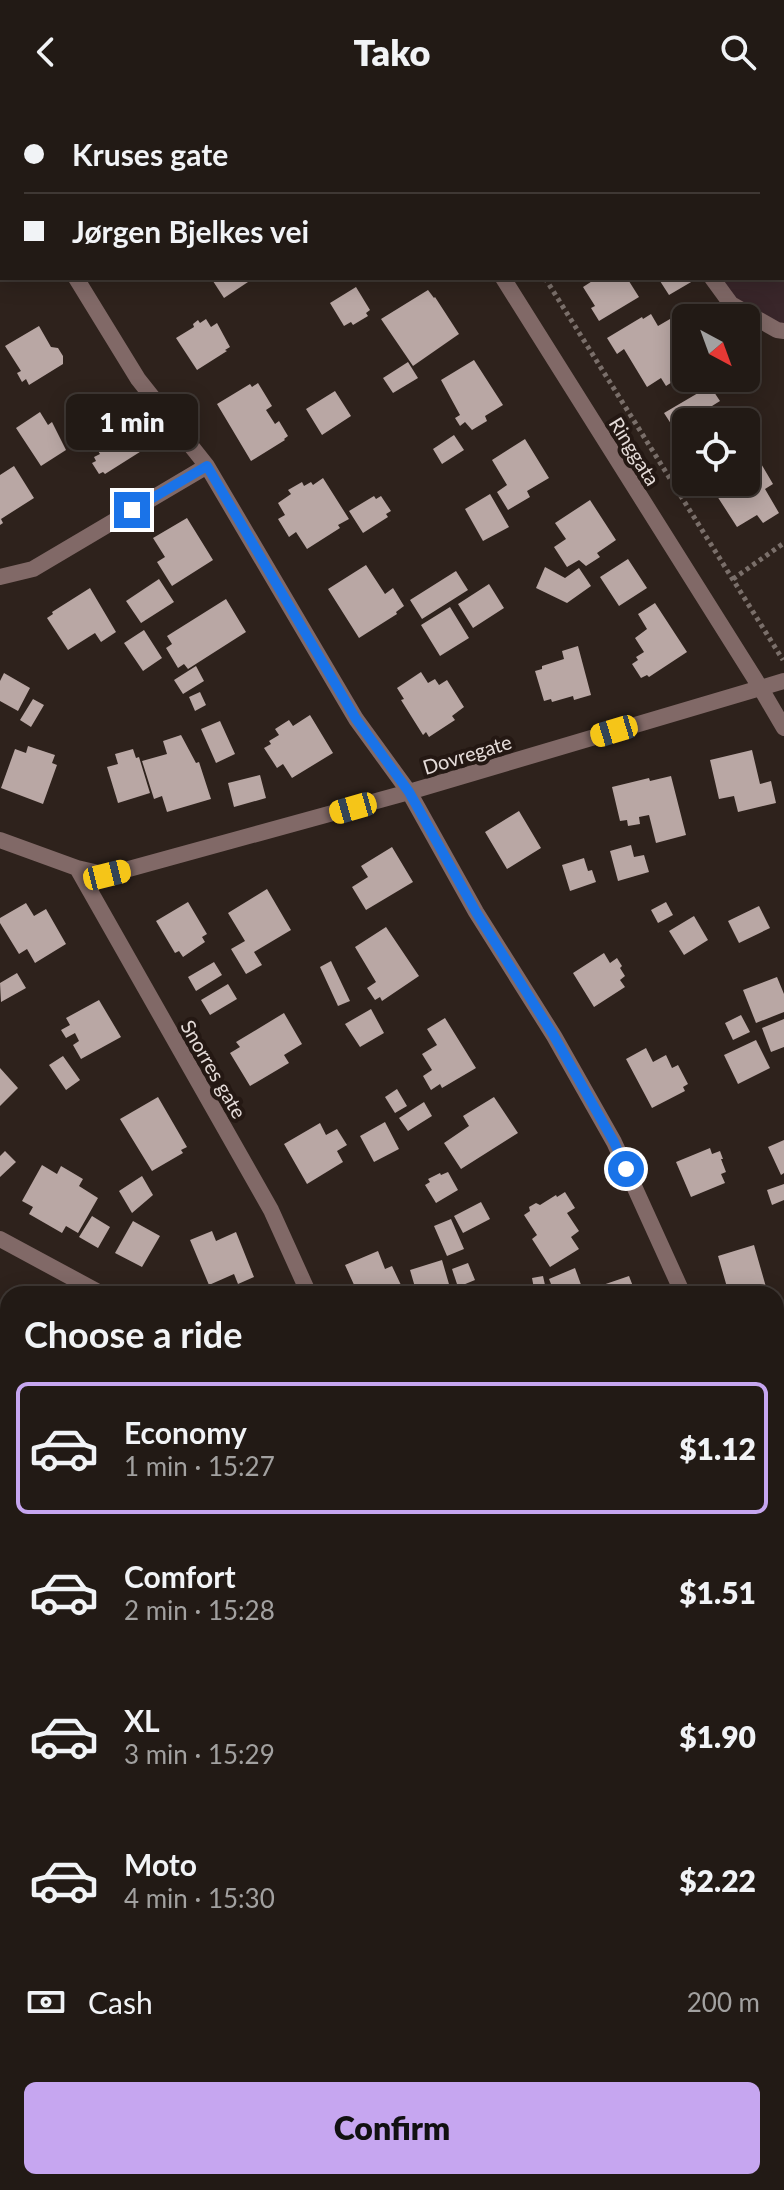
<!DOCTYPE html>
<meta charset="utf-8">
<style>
:root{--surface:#221a15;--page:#2e2722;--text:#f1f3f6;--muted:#a2a1a0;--line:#3f3834;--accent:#c6a6f0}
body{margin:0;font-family:Lato,sans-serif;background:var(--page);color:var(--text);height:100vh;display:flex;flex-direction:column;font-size:30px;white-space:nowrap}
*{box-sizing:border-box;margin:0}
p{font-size:26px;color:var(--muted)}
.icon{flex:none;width:44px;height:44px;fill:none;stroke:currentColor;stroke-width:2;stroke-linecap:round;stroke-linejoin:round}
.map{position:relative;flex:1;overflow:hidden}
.side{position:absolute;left:0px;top:1182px;width:784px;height:904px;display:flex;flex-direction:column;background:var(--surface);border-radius:24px 24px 0 0;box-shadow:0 4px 20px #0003,0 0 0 2px var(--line)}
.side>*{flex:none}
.hud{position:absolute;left:0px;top:0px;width:784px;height:176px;box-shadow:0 4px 20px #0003,0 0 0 2px var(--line);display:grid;align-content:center;height:176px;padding:0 24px;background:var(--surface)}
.needle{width:52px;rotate:139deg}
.fabs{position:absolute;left:672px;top:200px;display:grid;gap:16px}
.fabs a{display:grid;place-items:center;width:88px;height:88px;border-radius:12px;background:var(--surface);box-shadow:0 4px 20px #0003,0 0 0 2px var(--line);font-size:40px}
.end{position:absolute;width:36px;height:36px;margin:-18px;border:10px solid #1a73e8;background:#fff;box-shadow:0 0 0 4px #fff}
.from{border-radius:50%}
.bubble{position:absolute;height:56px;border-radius:12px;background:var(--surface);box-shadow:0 4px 20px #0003,0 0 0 2px var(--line);font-size:26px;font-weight:800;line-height:56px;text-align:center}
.car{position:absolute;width:24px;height:48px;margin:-24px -12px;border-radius:10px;box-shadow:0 0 6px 2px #0007;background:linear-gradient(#f5c518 24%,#345 0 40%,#f5c518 0 76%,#345 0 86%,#f5c518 0)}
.hud b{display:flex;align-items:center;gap:28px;height:76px;font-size:30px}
.hud b+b{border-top:2px solid var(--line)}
.hud i{width:20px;height:20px;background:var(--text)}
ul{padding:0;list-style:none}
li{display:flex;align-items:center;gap:24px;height:132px;margin:0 16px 12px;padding:0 8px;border:4px solid transparent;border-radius:12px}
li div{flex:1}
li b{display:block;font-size:30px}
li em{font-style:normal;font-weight:800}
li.current{border-color:var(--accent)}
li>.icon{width:72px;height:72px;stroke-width:1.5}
h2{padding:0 24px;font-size:36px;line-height:96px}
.pay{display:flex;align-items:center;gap:20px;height:88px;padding:0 24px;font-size:30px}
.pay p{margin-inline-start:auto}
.cta{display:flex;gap:16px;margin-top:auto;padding:16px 24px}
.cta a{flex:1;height:92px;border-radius:12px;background:var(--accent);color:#111;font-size:32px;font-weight:800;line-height:92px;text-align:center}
header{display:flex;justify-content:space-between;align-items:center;height:104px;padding:0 24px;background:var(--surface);font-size:36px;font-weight:800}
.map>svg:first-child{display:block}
.industrial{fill:#39262a}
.building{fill:#b9a7a4}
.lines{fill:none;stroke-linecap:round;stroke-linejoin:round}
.path{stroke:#7a6f6a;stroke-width:5;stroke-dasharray:4 4;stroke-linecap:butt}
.service{stroke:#816967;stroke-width:14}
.minor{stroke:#816967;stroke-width:16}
.tertiary{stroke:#816967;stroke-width:16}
.route{stroke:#1a73e8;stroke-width:10}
.labels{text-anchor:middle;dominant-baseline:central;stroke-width:8;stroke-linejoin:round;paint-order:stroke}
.street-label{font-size:20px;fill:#e5dcd9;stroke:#241813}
</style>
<header><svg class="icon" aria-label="back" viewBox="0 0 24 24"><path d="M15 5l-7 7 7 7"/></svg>Tako<svg class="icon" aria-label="search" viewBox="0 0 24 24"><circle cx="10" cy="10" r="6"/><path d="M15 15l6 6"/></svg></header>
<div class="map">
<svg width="784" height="2086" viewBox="0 0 784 2086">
<rect width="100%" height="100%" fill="#2e221c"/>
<path class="industrial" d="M608,0H784V227L731,200L715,174H782V2H609Z"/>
<path class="building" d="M211,174H254L224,194Z
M597,174H627L639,193L599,217L591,204L595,202L583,183Z
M665,174H698L669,191L660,177Z
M356,183L370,206L366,209L368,212L353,221L351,218L344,222L330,199Z
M428,186L434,194L435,193L459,230L413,262L381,215Z
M651,210L658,222L670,215L678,228L674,230L680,241L676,244L685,259L675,265L680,273L666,282L661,274L647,283L624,245L617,250L607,234L642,213L643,215Z
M206,215L211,223L217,219L230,243L225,246L227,247L197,266L176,234L194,223L193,220L198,216L200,219Z
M39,222L51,243L58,244L63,252V260L29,281L26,275L22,278L17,269L21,267L5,242Z
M474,256L503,301L485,312L487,317L472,326L465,318L460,322L455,314L460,311L441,276Z
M408,258L418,274L393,289L383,274Z
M258,279L272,302L266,306L275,320L279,317L288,332L284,335L285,336L251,357L217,300L250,280L252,283Z
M710,282L720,297L712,302L722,318H686V343L664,309Z
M335,287L351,312L322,331L306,305Z
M40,308L48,321L52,318L66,346L41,362L16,324Z
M121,309L143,346L105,370L103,368L99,370L92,359L96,357L94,353L100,350L88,331Z
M454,331L464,346L442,360L433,345Z
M525,335L549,374L527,387L530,393L508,406L497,388L507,381L492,356Z
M756,351L773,380L765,385L779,409L763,419L757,411L737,423L708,378H746V357Z
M14,362L34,394L1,415L3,419L0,421V371Z
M323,374L349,415L338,421L340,424L307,445L296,428L289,433L278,415L285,411L278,399L291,390L288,386L302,378L304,382L311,378L313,381Z
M490,390L509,423L483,437L465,405Z
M374,392L376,395L381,392L391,407L386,410L388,413L363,429L349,407Z
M590,396L616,436L597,449L600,453L586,462L579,456L567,463L554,443L566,435L555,419Z
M187,414L213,456L172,482L157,458L165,453L153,434Z
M628,455L647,484L619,502L600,473Z
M366,461L385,490L393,484L404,502L396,508L397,510L359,534L328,485Z
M545,463L565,474L579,464L591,482L567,499L536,484Z
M456,467L468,486L422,515L410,496Z
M159,475L174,498L141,519L126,497Z
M489,480L504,504L473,524L458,500Z
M90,484L116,528L101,538L95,529L68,546L47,514L53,510L52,508Z
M226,495L246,528L188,565L184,560L178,564L166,544L172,540L167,532Z
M655,499L687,548L649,573L647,571L641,574L632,560L638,556L636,553L644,548L635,534L647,525L638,510Z
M450,503L469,534L440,552L421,521Z
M144,526L162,554L143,567L124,539Z
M578,542L591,591L574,596L573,592L552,598L551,595L544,597L535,567L542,565V562L564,555L562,547Z
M196,562L204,577L183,590L174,576Z
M421,568L428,579L435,575L439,581L447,576L464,603L452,612L455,616L429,633L426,628L423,631L401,596L404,595L397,584Z
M4,569L30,584L18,607L0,597V577Z
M200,588L206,601L195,607L189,593Z
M33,595L44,601L31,623L20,616Z
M310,611L333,649L292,674L283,660L277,664L264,644L271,640L269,637L279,631L275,625L289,616L293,622Z
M220,617L235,650L216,659L201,625Z
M181,631L196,659L199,658L211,695L167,708L162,692L154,695L142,657L167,650L163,637Z
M28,642L55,651L52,659L57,661L43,700L1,684L15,645L26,649Z
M133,645L136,654L139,653L150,689L118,699L107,663L118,660L115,650Z
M752,646L760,680L771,677L776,699L738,708L734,692L719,695L710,656Z
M260,671L266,694L234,703L228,679Z
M671,672L686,731L656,739L649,711L639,713L640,720L628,722L627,716L620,717L612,683L649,674L650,677Z
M519,707L541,744L507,765L485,728Z
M631,741L634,753L644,751L649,768L618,777L610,747Z
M392,743L413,778L366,806L352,783L368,773L361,762Z
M584,754L588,767L592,766L596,778L570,787L562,761Z
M267,785L291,826L254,848L262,861L246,870L231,845L245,837L228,809Z
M188,798L207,830L202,833L205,838L183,853L179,847L175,849L156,817Z
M666,798L673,811L658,819L651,806Z
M26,799L34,812L46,805L66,840L35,859L27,845L19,850L0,819V814Z
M759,802L770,824L739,839L728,817Z
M694,812L708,836L684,851L669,827Z
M386,823L419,872L382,897L380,893L375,896L367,884L376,878L355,843Z
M604,849L610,859L617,854L622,862L620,864L625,872L620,876L625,883L594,903L573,869Z
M331,857L350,897L338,902L320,863Z
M214,858L222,871L196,887L188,873Z
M17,869L26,884L1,898L0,879Z
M777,873L784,890V908L756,919L743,886Z
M228,880L237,895L210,911L201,896Z
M99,896L121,933L81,955L73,941L79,937L75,929L66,934L61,926L70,921L66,914Z
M371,905L384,929L360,943L345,920Z
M284,909L302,940L284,951L289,959L250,982L230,949L240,943L236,938Z
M741,911L750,928L733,936L725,919Z
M445,914L476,964L442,984L440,980L431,986L423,972L432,966L422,950L437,941L427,925Z
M784,915V943L771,948L762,924Z
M756,936L770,964L738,980L724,951Z
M646,944L653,958L666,951L672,964L678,961L688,980L683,983L685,987L652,1004L626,955Z
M63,952L80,976L66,986L49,961Z
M0,964L18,984L0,1002Z
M397,985L407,1002L395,1009L385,993Z
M158,993L187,1043L181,1046L183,1049L152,1067L120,1015Z
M494,993L518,1029L461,1065L444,1039L469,1022L463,1012Z
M424,998L432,1012L408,1027L399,1014Z
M385,1018L399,1045L374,1058L360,1032Z
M320,1019L326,1031L337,1025L347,1041L337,1047L343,1058L307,1080L284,1040Z
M784,1036V1069L781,1071L768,1043Z
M710,1044L712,1050L720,1047L723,1055H721L726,1068L721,1070L725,1079L691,1093L676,1058Z
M5,1047L16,1058L0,1073V1052Z
M42,1061L57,1070L61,1062L83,1075L79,1082L98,1094L78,1129L66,1122L62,1129L29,1110L33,1103L22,1097Z
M448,1068L458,1086L436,1099L425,1081L430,1078L428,1075L440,1069L441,1071Z
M142,1072L153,1091L132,1109L119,1087Z
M784,1080V1096L772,1101L767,1086Z
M565,1088L575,1104L567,1109L579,1127L571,1133L579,1145L550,1163L532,1135L537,1131L524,1111L530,1107L529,1103L536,1099L540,1101L556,1091L557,1093Z
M481,1098L490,1115L463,1129L454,1112Z
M92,1112L110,1123L98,1144L79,1133Z
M451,1115L464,1145L447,1152L434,1122Z
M133,1117L160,1132L142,1163L115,1149Z
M212,1127L216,1137L236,1128L254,1173L238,1180L234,1170L209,1181L190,1136Z
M754,1141L768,1190H729L718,1152Z
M378,1147L385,1165L392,1162L401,1181L398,1182L401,1190H359L355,1183L345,1161Z
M442,1156L451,1187L442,1190H417L410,1166Z
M468,1159L475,1176L458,1183L452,1165Z
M575,1164L584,1189L555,1190L549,1175Z
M543,1172L547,1190H535L532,1174Z
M629,1172L636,1190H593L591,1185Z
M8,1204V1233L0,1234V1205Z
M784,1286V1340L776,1342V1287Z
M6,1357L8,1379L0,1380V1358Z
M784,1414V1453H782L777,1415Z
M8,1445V1505H6L5,1495L1,1496L0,1489V1446Z
M8,1700V1773L0,1763V1706Z
M0,1856L8,1873V1914L0,1918Z
M132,2078H169L166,2080L170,2086H126L124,2084Z
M425,2078H520L509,2085L510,2086H429Z
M552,2078H588L592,2086H556Z"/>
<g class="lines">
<path class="path" d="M435,0L436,2
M545,174L783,556
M733,475L784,439"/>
<path class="service" d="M773,0L775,2
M782,9L784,11"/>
<path class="minor" d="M389,0L390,2
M599,0L600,2
M0,49L2,53
M76,174L138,275L207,362L356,615L409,688L476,808L554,932L614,1038L683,1190
M503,174L760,583L784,624
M712,174L731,200L777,226L784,227
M0,473L33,465L207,362
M0,736L77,764L107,771L409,688L784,577
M77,764L271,1106L309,1190
M0,1135L102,1190
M776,1245L784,1243
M0,1416L8,1413
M776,1500L784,1499
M776,1817L781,1932L784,1956"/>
<path class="tertiary" d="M0,1568L8,1576
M0,1615L8,1626
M326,2078L330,2086
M365,2078L370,2086"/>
</g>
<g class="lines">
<path class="route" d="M132,406L207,362L356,615L409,688L476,808L554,932L614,1038L626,1065"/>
</g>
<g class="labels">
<g class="street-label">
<text transform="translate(635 347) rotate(58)">Ringgata</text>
<text transform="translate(467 650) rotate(-17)">Dovregate</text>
<text transform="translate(214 965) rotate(60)">Snorres gate</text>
</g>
</g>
</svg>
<div class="fabs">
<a><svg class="needle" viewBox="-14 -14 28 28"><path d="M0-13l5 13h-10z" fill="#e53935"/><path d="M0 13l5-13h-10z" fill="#a2a1a0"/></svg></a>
<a><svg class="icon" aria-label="locate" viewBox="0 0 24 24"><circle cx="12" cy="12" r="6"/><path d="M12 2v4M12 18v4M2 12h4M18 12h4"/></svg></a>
</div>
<i class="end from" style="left:626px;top:1065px"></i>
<i class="end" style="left:132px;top:406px"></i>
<div class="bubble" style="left:66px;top:290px;width:132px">1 min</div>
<i class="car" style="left:614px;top:627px;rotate:253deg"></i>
<i class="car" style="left:353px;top:704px;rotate:254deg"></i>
<i class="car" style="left:107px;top:771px;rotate:76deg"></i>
<div class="hud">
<b><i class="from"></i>Kruses gate</b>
<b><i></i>Jørgen Bjelkes vei</b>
</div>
<section class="side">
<h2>Choose a ride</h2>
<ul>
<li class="current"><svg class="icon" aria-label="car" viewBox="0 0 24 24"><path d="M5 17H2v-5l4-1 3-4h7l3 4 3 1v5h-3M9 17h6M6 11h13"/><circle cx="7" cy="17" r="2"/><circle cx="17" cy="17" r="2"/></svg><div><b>Economy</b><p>1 min · 15:27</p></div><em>$1.12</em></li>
<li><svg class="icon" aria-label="car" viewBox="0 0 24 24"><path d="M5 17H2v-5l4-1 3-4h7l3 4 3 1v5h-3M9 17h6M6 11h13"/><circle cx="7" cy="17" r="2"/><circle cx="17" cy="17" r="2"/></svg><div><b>Comfort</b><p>2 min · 15:28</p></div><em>$1.51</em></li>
<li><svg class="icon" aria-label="car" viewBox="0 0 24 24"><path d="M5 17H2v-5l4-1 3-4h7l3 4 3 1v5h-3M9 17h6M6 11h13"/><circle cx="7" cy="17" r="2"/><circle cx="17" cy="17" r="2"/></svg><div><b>XL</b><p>3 min · 15:29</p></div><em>$1.90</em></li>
<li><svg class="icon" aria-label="car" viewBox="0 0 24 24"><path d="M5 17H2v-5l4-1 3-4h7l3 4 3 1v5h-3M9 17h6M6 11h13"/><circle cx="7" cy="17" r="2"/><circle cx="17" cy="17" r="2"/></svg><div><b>Moto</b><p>4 min · 15:30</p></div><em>$2.22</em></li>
</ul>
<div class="pay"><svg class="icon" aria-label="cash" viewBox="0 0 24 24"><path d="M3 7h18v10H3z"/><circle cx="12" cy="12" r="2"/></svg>Cash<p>200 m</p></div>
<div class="cta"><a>Confirm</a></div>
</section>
</div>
